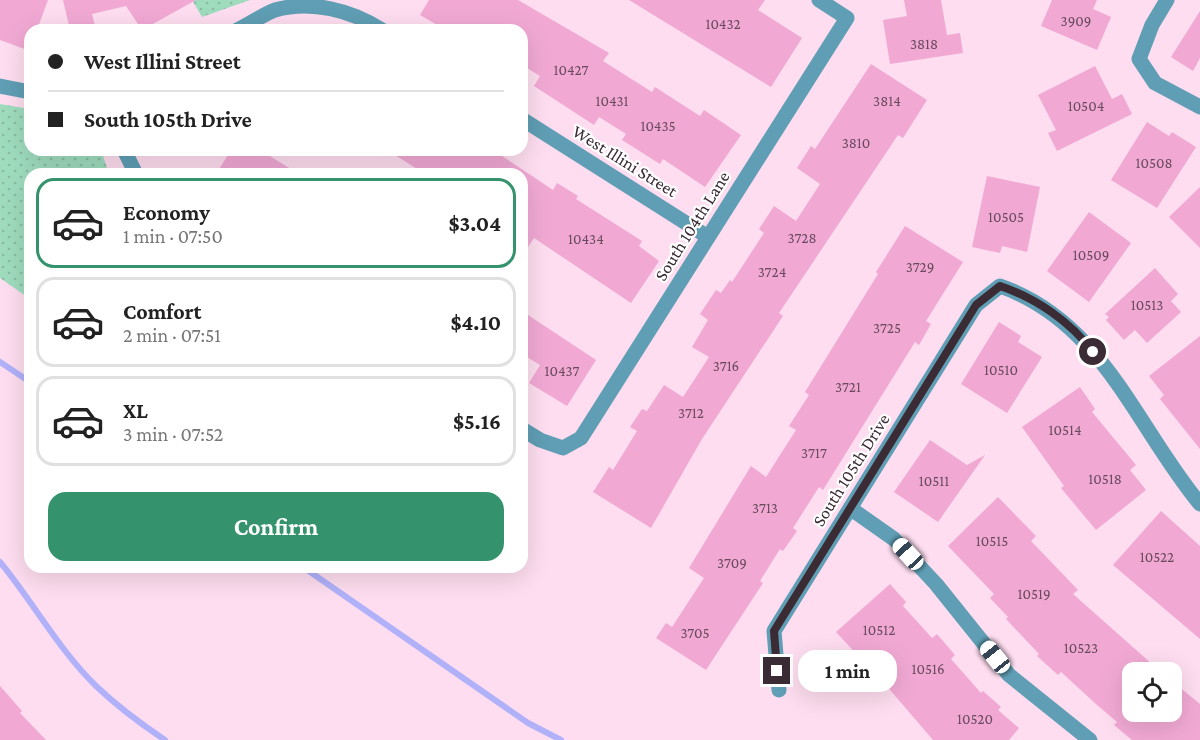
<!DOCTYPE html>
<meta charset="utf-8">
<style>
:root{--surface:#fff;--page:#f6f6f6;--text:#222;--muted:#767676;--line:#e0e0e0;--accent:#34936d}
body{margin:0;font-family:"Crimson Pro",serif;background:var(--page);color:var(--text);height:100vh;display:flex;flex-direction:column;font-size:22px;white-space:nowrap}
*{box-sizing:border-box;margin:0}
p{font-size:20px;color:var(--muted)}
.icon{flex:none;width:33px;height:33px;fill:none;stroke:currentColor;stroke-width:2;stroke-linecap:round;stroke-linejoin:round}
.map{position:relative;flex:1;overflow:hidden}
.sheet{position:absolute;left:24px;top:168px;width:504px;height:405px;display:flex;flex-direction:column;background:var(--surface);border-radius:18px;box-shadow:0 6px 24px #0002}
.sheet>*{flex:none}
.banner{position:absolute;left:24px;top:24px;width:504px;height:132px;border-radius:18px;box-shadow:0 6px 24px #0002;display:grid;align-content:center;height:132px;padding:0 24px;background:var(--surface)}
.buttons{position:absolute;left:1122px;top:662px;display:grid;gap:12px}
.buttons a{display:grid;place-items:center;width:60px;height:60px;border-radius:12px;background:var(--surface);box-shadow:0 6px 24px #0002;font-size:30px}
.end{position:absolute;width:27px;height:27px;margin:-14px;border:8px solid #3a2b34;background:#fff;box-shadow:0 0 0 3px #fff}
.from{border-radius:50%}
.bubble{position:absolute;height:42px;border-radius:18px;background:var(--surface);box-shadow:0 6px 24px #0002;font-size:20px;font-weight:700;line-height:42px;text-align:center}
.car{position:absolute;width:18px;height:36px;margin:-18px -9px;border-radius:8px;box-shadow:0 0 4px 2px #0007;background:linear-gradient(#fff 24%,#345 0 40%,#fff 0 76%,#345 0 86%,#fff 0)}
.banner b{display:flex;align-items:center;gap:21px;height:57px;font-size:22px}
.banner b+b{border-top:2px solid var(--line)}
.banner i{width:15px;height:15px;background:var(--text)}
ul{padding:10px 0 0;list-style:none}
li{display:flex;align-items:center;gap:18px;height:90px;margin:0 12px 9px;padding:0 12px;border:3px solid var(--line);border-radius:18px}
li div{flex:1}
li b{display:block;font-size:22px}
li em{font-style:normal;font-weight:700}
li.on{border-color:var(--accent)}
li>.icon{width:54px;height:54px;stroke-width:1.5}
.cta{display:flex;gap:12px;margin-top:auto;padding:12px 24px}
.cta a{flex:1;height:69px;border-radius:18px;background:var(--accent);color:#fff;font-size:24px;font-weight:700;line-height:69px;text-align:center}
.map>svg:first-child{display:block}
.green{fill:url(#green-dots)}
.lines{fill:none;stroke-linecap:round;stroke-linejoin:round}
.stream{stroke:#b0b1f9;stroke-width:6}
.building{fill:#f1a9d4}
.minor{stroke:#5f9eb4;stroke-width:15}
.route{stroke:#3a2b34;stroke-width:8}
.labels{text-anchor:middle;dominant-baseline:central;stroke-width:4.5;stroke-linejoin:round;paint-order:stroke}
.number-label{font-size:15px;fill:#684a5c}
.street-label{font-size:18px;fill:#3a2b34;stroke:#fff}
</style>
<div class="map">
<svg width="1200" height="740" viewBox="0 0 1200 740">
<defs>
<pattern id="green-dots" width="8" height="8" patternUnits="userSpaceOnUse" patternTransform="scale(1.5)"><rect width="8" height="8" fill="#9fdcbe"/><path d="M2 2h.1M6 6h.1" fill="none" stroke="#8abda4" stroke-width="1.8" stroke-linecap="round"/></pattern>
</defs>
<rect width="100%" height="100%" fill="#fdddef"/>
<path class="green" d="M192,0H250L202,17Z
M0,104L30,109V150H101L109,174H30V299L0,278Z"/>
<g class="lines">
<path class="stream" d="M0,362L30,382
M0,562C33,602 59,650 96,686C117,706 141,724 165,740
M303,567L528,723L561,740"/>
</g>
<path class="building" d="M0,0H48L37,30H30V51L0,40Z
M63,0H196L142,30L126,6L92,14L96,30H70Z
M429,0H518L609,53L603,61L652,92L655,87L700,116L704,110L741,135L705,187L663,159L660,164L622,140L626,134L599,117L594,125L534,86L540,76L522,65V30H446L420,15Z
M629,0H765L758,10L802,38L771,87Z
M904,0H941L947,35L960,33L963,53L890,64L883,20L907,16Z
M1052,0H1097L1093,9L1111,17L1097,50L1041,26Z
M1200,11V58L1193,71L1171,57Z
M871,64L927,100L903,138L898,135L779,313L783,316L702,439L651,528L593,492L609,467L613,470L637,431L630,427L642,409L647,411L664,385L683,397L709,357L692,347L708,320L700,314L716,290L721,293L730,280L732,282L764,233L759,229L774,206L796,221L820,184L797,168L811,146L815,149Z
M1095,66L1112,99L1122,94L1132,114L1057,151L1048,133L1056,130L1038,95Z
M1147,122L1169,136L1172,132L1196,147L1157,208L1111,180Z
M231,150H260L299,174H216Z
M387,150H493L553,190L557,183L578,196L576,199L642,241L639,246L659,261L631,303L534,238L522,256V174H425Z
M987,176L1040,187L1027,252L1002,246L1000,253L972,247Z
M1200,187V248L1169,217Z
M1089,212L1131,243L1089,302L1047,271Z
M905,226L963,262L926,321L931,324L919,345L915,342L823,490L819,487L793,528L797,531L783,551L780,549L760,581L763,583L706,670L656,638L666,623L672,627L704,578L689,568L751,466L766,477L796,430L789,426L809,395L805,392L878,274L876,272Z
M1155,268L1178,294L1171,301L1181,312L1147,343L1135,330L1124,340L1106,320L1109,317L1105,314Z
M522,311L596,360L567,406L529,383L540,365L522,354Z
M999,322L1021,336L1018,342L1042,357L1007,413L961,384Z
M1200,336V449L1160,399L1164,395L1149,376Z
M1080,387L1095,409L1092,412L1136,465L1130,470L1146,490L1096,530L1061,488L1064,486L1022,427Z
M930,440L967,465L985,455L938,522L894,492Z
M998,497L1036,536L1031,541L1078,590L1073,594L1161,672H1132V711H1172V681L1200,704V740H1132L1114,725L1117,722L1096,704L1061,672L1058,675L1037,656L1039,654L1006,619L1008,617L990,598L994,594L948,546Z
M1161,511L1200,546V639L1113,565Z
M890,584L906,602L903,606L932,638L937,634L955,655L951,659L981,693L983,691L1001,707L998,710L1019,728L1009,740H933L873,670L872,671L836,632Z
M0,686L22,711L20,713L46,740H0Z"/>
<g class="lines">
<path class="minor" d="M1167,0L1152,25L1139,59L1155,83L1200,107
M237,30C250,24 262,15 275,10C311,0 351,10 382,30
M0,86L30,92
M522,119L708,237
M124,150L136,174
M522,429L540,440L563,448L581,438L847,18L819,0
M850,508L894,539L936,584L1009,675L1090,740
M779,690L774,631L976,305L1000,286C1103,322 1136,427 1200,504"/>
</g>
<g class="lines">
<path class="route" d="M777,671L774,631L976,305L1000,286C1036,298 1071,322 1093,352"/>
</g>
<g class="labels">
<g class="number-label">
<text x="1076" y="21">3909</text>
<text x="723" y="24">10432</text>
<text x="924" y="44">3818</text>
<text x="571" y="70">10427</text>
<text x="612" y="101">10431</text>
<text x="887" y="101">3814</text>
<text x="1086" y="106">10504</text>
<text x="658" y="126">10435</text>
<text x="856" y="143">3810</text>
<text x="1154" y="163">10508</text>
<text x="1006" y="217">10505</text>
<text x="802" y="238">3728</text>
<text x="586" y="239">10434</text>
<text x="1091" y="255">10509</text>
<text x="920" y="267">3729</text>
<text x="772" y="272">3724</text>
<text x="1147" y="305">10513</text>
<text x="887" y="328">3725</text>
<text x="726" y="366">3716</text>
<text x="1001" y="370">10510</text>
<text x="562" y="371">10437</text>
<text x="848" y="387">3721</text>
<text x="691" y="413">3712</text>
<text x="1065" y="430">10514</text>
<text x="814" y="453">3717</text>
<text x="1105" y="479">10518</text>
<text x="934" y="481">10511</text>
<text x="765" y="508">3713</text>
<text x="992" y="541">10515</text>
<text x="1157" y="557">10522</text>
<text x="732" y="563">3709</text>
<text x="1034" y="594">10519</text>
<text x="879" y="630">10512</text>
<text x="695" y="633">3705</text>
<text x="1081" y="648">10523</text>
<text x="928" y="669">10516</text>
<text x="975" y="719">10520</text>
</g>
<g class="street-label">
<text transform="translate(625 161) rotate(32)">West Illini Street</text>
<text transform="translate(692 226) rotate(-58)">South 104th Lane</text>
<text transform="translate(851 470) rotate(-58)">South 105th Drive</text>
</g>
</g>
</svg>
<div class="buttons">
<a><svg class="icon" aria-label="locate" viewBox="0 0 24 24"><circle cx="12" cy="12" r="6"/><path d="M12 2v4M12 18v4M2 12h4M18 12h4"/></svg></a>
</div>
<i class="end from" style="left:1093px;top:352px"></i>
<i class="end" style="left:777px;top:671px"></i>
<div class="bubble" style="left:798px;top:650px;width:99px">1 min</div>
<i class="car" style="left:908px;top:554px;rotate:317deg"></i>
<i class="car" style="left:995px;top:657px;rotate:321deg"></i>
<div class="banner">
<b><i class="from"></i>West Illini Street</b>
<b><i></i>South 105th Drive</b>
</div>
<section class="sheet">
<ul>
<li class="on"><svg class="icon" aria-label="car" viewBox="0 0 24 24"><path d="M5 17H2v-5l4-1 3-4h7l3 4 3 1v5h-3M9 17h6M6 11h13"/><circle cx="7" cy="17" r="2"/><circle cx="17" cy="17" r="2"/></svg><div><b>Economy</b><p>1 min · 07:50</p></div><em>$3.04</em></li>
<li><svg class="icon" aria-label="car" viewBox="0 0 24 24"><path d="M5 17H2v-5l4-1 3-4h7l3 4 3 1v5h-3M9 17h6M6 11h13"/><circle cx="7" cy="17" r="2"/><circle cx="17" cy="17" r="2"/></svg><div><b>Comfort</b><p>2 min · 07:51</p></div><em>$4.10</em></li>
<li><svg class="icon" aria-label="car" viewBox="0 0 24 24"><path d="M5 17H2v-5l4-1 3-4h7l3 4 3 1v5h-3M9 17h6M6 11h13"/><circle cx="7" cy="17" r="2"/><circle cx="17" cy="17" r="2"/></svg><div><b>XL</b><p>3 min · 07:52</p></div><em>$5.16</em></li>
</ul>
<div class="cta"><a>Confirm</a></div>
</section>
</div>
